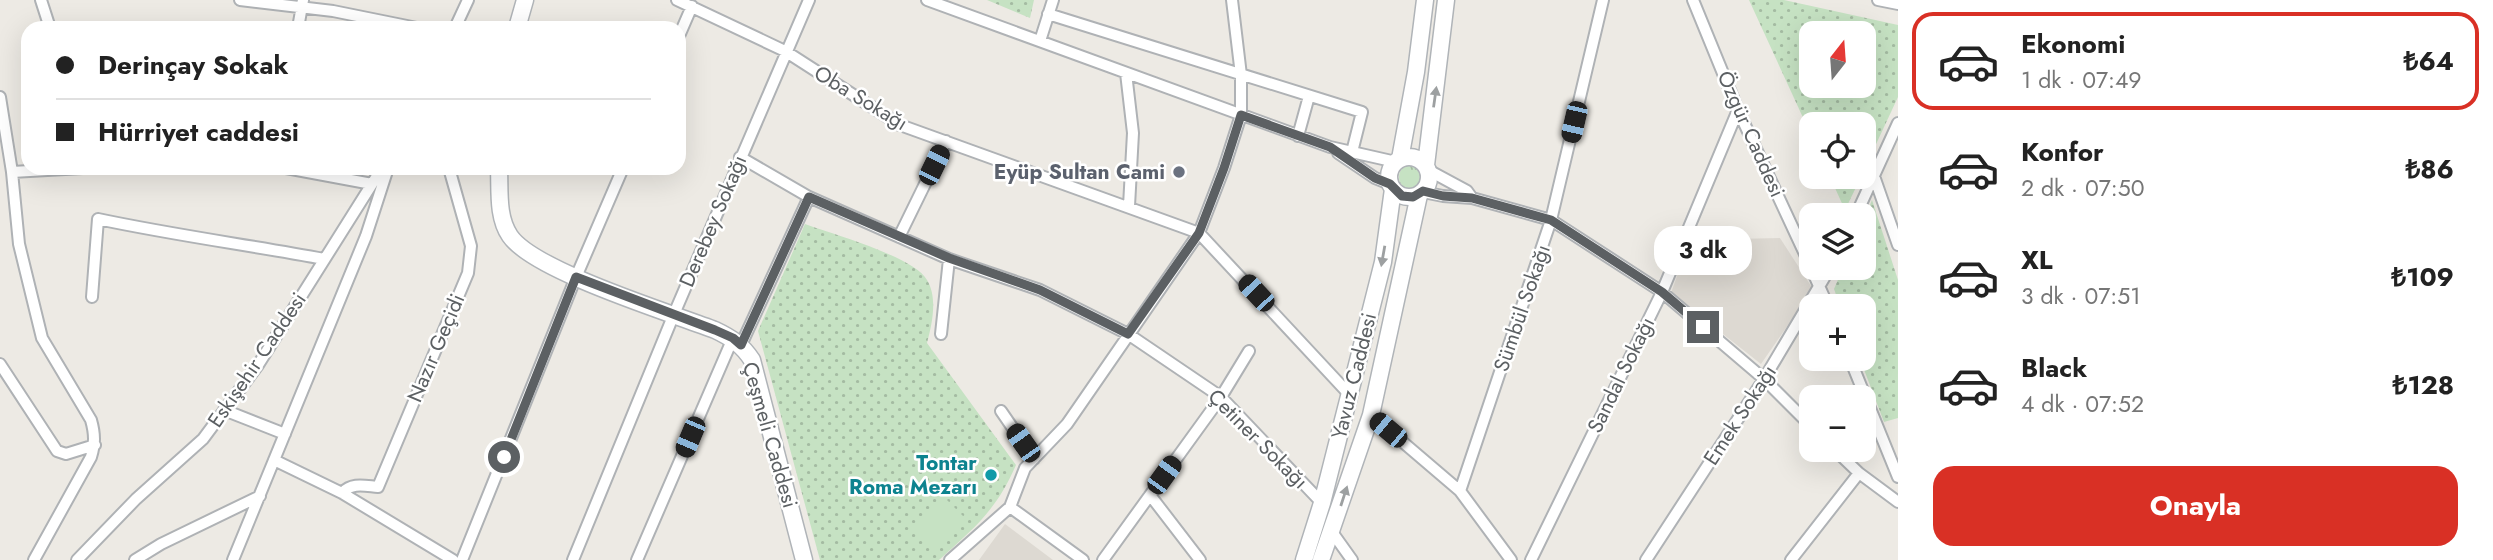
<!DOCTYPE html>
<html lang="tr">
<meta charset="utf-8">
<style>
:root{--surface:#fff;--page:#f6f6f6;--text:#222;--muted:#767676;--line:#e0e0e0;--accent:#d93025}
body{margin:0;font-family:Jost,sans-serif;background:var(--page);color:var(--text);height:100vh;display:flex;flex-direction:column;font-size:26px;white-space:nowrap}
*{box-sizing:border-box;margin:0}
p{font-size:23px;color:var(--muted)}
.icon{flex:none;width:38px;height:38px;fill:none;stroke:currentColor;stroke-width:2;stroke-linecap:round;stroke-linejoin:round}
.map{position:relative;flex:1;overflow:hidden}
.panel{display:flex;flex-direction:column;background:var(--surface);width:595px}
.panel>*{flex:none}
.hud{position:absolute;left:21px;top:21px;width:665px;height:154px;border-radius:21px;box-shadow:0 7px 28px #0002;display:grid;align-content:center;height:154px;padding:0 35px;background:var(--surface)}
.needle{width:46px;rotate:17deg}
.tools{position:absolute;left:1799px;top:21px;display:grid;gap:14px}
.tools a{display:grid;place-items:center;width:77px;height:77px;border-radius:14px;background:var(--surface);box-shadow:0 7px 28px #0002;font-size:35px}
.end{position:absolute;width:32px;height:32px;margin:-16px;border:9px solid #5c6063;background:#fff;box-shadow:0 0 0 4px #fff}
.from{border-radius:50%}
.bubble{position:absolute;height:49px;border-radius:21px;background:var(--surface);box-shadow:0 7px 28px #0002;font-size:23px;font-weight:700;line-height:49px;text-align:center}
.car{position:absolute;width:21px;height:42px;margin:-21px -10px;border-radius:9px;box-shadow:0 0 5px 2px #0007;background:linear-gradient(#222 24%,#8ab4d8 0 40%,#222 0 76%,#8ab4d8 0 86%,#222 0)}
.hud b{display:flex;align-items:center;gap:24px;height:66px;font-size:26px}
.hud b+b{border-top:2px solid var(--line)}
.hud i{width:18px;height:18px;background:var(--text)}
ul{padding:12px 0 0;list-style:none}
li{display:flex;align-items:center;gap:21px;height:98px;margin:0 14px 10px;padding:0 21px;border:4px solid transparent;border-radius:21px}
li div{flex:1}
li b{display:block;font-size:26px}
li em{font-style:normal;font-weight:700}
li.current{border-color:var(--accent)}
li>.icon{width:63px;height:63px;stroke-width:1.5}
.cta{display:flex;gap:14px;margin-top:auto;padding:14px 35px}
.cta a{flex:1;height:80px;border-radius:21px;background:var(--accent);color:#fff;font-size:28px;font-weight:700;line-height:80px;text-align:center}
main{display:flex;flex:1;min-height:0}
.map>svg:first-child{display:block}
.education{fill:#ddd9d2}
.grass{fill:url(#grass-tufts)}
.park{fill:url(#park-dots);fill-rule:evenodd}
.pitch{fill:#c6e2c3}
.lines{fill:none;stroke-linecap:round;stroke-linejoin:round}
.street-casing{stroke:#afb2b5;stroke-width:14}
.secondary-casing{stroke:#b0b4b8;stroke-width:19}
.street{stroke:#fff;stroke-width:10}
.secondary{stroke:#fff;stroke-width:16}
.oneway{fill:#9da0a1}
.route{stroke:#5c6063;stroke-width:9}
.worship-dot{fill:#6b7280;stroke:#fff;stroke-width:2.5}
.culture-dot{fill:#0f9aa8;stroke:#fff;stroke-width:2.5}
.labels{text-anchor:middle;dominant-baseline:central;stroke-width:5;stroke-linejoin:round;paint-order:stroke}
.street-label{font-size:21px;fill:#5c6063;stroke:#fff}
.worship-label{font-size:21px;font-weight:bold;fill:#5b616d;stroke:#fff;text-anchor:end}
.culture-label{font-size:21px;font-weight:bold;fill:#0d838f;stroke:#fff;text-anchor:end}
</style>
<main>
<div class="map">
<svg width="1898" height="560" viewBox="0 0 1898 560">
<defs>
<pattern id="grass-tufts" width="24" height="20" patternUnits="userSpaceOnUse" patternTransform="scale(1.75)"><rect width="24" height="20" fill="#c6e2c3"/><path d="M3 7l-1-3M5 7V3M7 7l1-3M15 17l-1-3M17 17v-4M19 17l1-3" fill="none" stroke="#a4bba2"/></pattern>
<pattern id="park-dots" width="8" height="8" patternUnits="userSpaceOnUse" patternTransform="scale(1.75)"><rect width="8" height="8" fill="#c6e2c3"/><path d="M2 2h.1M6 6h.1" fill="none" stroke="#a4bba2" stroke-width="1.8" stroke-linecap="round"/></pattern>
</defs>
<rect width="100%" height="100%" fill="#edeae4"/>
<path class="education" d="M1780,238L1813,289L1761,364L1671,293L1690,240Z
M1005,524L1053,560H979Z"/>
<path class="grass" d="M1399 177a13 13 0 1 1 26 0a13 13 0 1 1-26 0Z"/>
<path class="park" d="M987,0H1034L1030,18Z
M1749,0H1784L1898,25V97L1864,170V124H1811V135ZM1811,33H1864V86H1811Z
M1830,177H1861L1845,210Z
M1872,200L1898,280V418L1884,422L1860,359H1864V306H1840L1834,289L1843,268H1864V220Z
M805,224C832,234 915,257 927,280C938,298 932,324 927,343L1016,465C996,511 974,528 939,560H820L758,331Z"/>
<path class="pitch" d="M945,498L966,519L934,552L912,531Z"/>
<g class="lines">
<g class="street-casing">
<path id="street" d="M41,0L50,28
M240,0L333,11L417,28
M677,0L785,51L900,125L1199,233L1349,394
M927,0L1330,147L1396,162
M1693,0L1738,110L1811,267
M1878,0L1898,4
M1048,14L1362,112L1352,152
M298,28L303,0
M455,28L468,0
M679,36L692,6
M1040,41L1053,0
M1126,73L1133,133L1129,206
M0,97L12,172L19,244L42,338L91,420C95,434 95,444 91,457L34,560
M1298,136L1309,96
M1338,153L1375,178L1390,184
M740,157L809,197L949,259L1040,290L1128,334L1221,397L1322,503
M286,168L372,184
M1428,170L1467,191L1472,198
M12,172L83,168
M1875,179L1898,245
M1423,192L1443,196L1472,198L1551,220L1662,292L1764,379L1811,426
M1856,215L1898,123
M899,237L946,141
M1811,268L1828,306
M92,297L98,219C173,235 249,245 324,259
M941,334L949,259
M741,345L809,197
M1850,359L1898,477
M0,364L57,451L66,454L95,445
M224,410L285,434
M1001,411L1034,459
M1371,415L1460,491L1511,560
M1835,450L1859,473L1898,502
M274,460L342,493L453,560
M1460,491L1551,220L1603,0
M342,493C352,482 365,486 378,487L468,273L471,246L449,168
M1150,495L1200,560
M1010,507L1083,560
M1332,532L1352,560
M77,560L136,499L203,439L258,365L382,168
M135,560L161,544L260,496
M233,560L366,236L388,168
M462,560L576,277L623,168
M573,560L674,314L809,0
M637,560L733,338
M950,560L1010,507L1025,468L1067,424L1199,233L1224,168L1241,115V75L1232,0
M1103,560L1221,397L1249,351
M1531,560L1662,292L1738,110
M1646,560L1764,379L1830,268
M1791,560L1859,473"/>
</g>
<g class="secondary-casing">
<path id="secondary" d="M517,28L525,0
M1389 177a20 20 0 1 1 40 0a20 20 0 1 1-40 0Z
M1400,159L1416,72L1425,0
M1426,165L1446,0
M499,168C500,191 497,217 510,236C534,271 671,313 715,330C732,338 742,345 752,360L804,560
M1304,560L1322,503L1383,262L1393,189
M1321,560L1371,415L1419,195"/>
</g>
<use href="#street" class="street"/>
<use href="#secondary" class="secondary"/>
</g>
<defs><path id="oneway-solid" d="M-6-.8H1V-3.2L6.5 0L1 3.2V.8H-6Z" transform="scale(1.75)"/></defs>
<g class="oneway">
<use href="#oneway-solid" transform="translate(1435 97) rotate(-82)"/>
<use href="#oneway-solid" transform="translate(1383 256) rotate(100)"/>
<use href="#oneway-solid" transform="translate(1344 496) rotate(-72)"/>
</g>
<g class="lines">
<path class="route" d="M504,457L576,277L715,330L733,338L741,345L809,197L949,258L1040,290L1128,334L1199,233L1224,168L1241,115L1330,147L1375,178L1390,184L1402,196L1413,197L1423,191L1443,196L1472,198L1551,220L1662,292L1703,327"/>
</g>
<circle class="worship-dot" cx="1179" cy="172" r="7"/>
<circle class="culture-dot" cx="991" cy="475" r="7"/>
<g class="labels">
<g class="street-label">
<text transform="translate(861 98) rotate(31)">Oba Sokağı</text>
<text transform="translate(1751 134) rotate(66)">Özgür Caddesi</text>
<text transform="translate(713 221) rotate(-67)">Derebey Sokağı</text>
<text transform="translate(1522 308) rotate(-71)">Sümbül Sokağı</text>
<text transform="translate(436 348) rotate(-67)">Nazır Geçidi</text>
<text transform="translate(257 360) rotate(-56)">Eskişehir Caddesi</text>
<text transform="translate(1621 375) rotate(-64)">Sandal Sokağı</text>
<text transform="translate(1354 376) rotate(-76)">Yavuz Caddesi</text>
<text transform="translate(1740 415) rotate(-57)">Emek Sokağı</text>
<text transform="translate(770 435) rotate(74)">Çeşmeli Caddesi</text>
<text transform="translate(1258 439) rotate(45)">Çetiner Sokağı</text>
</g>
<g class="worship-label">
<text x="1165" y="172">Eyüp Sultan Cami</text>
</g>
<g class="culture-label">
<text x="977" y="463">Tontar<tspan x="977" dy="24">Roma Mezarı</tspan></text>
</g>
</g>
</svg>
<div class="tools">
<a><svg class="needle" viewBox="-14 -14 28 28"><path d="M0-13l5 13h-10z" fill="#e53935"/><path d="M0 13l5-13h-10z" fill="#767676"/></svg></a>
<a><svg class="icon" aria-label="locate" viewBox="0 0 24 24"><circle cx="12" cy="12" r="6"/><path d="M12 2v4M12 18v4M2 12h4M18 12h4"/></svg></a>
<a><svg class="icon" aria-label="layers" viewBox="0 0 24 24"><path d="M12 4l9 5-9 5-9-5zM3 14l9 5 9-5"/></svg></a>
<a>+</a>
<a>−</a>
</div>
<i class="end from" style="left:504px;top:457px"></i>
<i class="end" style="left:1703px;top:327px"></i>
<div class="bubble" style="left:1654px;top:226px;width:98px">3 dk</div>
<i class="car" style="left:1574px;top:122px;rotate:193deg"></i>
<i class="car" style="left:934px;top:165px;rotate:26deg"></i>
<i class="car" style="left:1256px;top:293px;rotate:317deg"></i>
<i class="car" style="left:1388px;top:430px;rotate:310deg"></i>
<i class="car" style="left:690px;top:437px;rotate:203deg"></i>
<i class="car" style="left:1023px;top:443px;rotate:325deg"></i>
<i class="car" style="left:1164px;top:475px;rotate:36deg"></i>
<div class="hud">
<b><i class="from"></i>Derinçay Sokak</b>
<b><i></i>Hürriyet caddesi</b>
</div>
</div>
<section class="panel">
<ul>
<li class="current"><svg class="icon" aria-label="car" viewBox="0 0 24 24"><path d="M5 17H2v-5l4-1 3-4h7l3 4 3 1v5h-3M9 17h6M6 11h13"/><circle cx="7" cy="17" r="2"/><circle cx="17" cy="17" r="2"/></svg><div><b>Ekonomi</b><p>1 dk · 07:49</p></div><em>₺64</em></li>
<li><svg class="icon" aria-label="car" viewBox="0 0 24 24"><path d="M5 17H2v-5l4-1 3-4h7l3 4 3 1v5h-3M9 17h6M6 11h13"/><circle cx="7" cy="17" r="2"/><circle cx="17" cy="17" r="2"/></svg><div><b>Konfor</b><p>2 dk · 07:50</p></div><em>₺86</em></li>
<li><svg class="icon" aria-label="car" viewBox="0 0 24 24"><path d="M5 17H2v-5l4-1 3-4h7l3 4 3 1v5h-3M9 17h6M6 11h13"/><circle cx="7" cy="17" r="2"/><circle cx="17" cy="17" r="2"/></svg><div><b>XL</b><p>3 dk · 07:51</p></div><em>₺109</em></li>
<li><svg class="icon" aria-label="car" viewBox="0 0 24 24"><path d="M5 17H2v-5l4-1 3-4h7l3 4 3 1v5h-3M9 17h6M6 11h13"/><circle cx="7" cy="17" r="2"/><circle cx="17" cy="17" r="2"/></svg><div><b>Black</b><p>4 dk · 07:52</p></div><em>₺128</em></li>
</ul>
<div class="cta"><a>Onayla</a></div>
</section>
</main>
